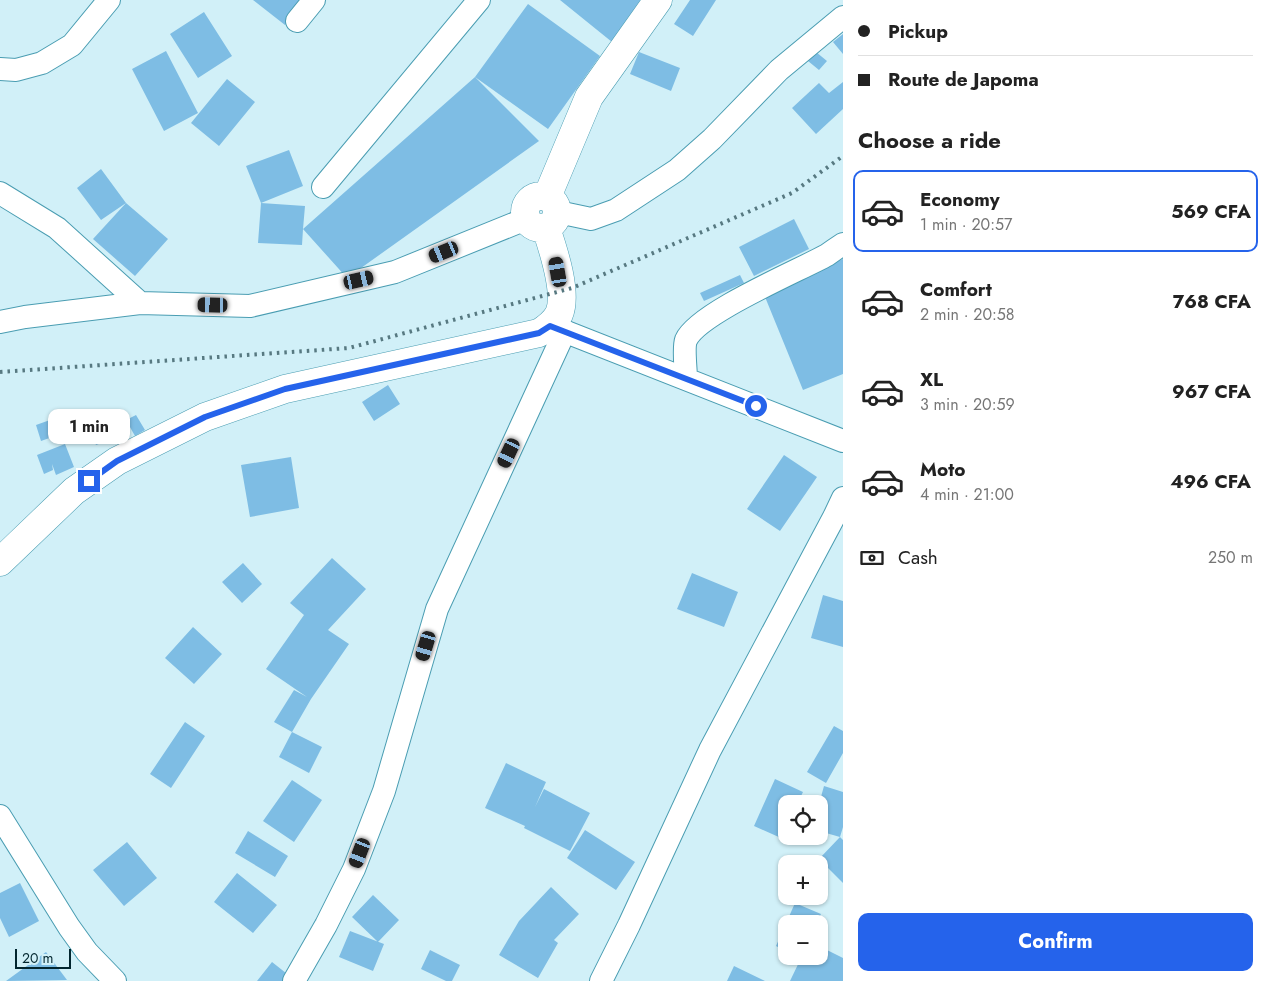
<!DOCTYPE html>
<meta charset="utf-8">
<style>
:root{--surface:#fff;--page:#f6f6f6;--text:#222;--muted:#767676;--line:#e0e0e0;--accent:#2563eb}
body{margin:0;font-family:Jost,sans-serif;background:var(--page);color:var(--text);height:100vh;display:flex;flex-direction:column;font-size:19px;white-space:nowrap}
*{box-sizing:border-box;margin:0}
p{font-size:16px;color:var(--muted)}
.icon{flex:none;width:28px;height:28px;fill:none;stroke:currentColor;stroke-width:2;stroke-linecap:round;stroke-linejoin:round}
.map{position:relative;flex:1;overflow:hidden}
.drawer{display:flex;flex-direction:column;background:var(--surface);width:425px}
.drawer>*{flex:none}
.banner{display:grid;align-content:center;height:110px;padding:0 15px;background:var(--surface)}
.fabs{position:absolute;left:778px;top:795px;display:grid;gap:10px}
.fabs a{display:grid;place-items:center;width:50px;height:50px;border-radius:10px;background:var(--surface);box-shadow:0 1px 4px #0004;font-size:25px}
.scale{position:absolute;left:15px;bottom:12px;width:56px;box-sizing:border-box;padding-left:5px;border:2px solid #02262f;border-top:0;font-size:14px;line-height:18px;white-space:nowrap;color:#02262f;-webkit-text-stroke:4px #d1f0f8;paint-order:stroke}
.end{position:absolute;width:22px;height:22px;margin:-11px;border:6px solid #2563eb;background:#fff;box-shadow:0 0 0 2px #fff}
.from{border-radius:50%}
.bubble{position:absolute;height:35px;border-radius:10px;background:var(--surface);box-shadow:0 1px 4px #0004;font-size:16px;font-weight:700;line-height:35px;text-align:center}
.car{position:absolute;width:15px;height:30px;margin:-15px -8px;border-radius:6px;box-shadow:0 0 4px 1px #0007;background:linear-gradient(#222 24%,#8ab4d8 0 40%,#222 0 76%,#8ab4d8 0 86%,#222 0)}
.banner b{display:flex;align-items:center;gap:18px;height:48px;font-size:19px}
.banner b+b{border-top:1px solid var(--line)}
.banner i{width:12px;height:12px;background:var(--text)}
ul{padding:0;list-style:none}
li{display:flex;align-items:center;gap:15px;height:82px;margin:0 10px 8px;padding:0 5px;border:2px solid transparent;border-radius:10px}
li div{flex:1}
li b{display:block;font-size:19px}
li em{font-style:normal;font-weight:700}
li.current{border-color:var(--accent)}
li>.icon{width:45px;height:45px;stroke-width:1.5}
h2{padding:0 15px;font-size:22px;line-height:60px}
.pay{display:flex;align-items:center;gap:12px;height:55px;padding:0 15px;font-size:19px}
.pay p{margin-inline-start:auto}
.button{display:flex;gap:10px;margin-top:auto;padding:10px 15px}
.button a{flex:1;height:58px;border-radius:10px;background:var(--accent);color:#fff;font-size:20px;font-weight:700;line-height:58px;text-align:center}
main{display:flex;flex:1;min-height:0}
.map>svg:first-child{display:block}
.building{fill:#7ebde4}
.lines{fill:none;stroke-linecap:round;stroke-linejoin:round}
.street-casing{stroke:#4a9db2;stroke-width:24}
.secondary-casing{stroke:#4a9db2;stroke-width:29}
.street{stroke:#fff;stroke-width:22}
.secondary{stroke:#fff;stroke-width:28}
.rail{stroke:#577981;stroke-width:4;stroke-dasharray:2.5 5;stroke-linecap:butt}
.route{stroke:#2563eb;stroke-width:6}
</style>
<main>
<div class="map">
<svg width="843" height="981" viewBox="0 0 843 981">
<rect width="100%" height="100%" fill="#d1f0f8"/>
<path class="building" d="M253,0H305L285,25Z
M560,0H647L612,42Z
M690,0H716L693,36L674,24Z
M528,4L600,56L548,129L475,77L539,141L347,278L303,229L302,245L258,243L261,203L246,166L289,150L303,186L261,203L305,206L303,229L475,77Z
M204,12L232,56L198,78L170,34Z
M843,34V54L833,42Z
M166,51L198,113L164,131L132,69Z
M639,52L680,68L671,91L630,74Z
M816,52L827,61L819,70L808,61Z
M227,79L255,102L219,146L191,123Z
M843,82V109L816,134L792,108L819,83L829,93Z
M101,169L126,203L101,220L77,188Z
M126,203L168,239L135,276L93,239Z
M794,219L809,249L754,276L739,247Z
M843,259V374L803,390L763,292Z
M740,275L744,283L704,301L700,293Z
M388,385L400,404L374,421L362,402Z
M136,415L145,430L135,436L126,420Z
M110,417L118,437L96,445L88,426Z
M50,420L55,436L41,441L36,425Z
M65,444L74,467L56,475L52,464L53,470L44,474L37,455Z
M784,455L817,477L780,531L747,509Z
M291,457L299,508L250,517L241,465Z
M332,558L366,589L328,630L349,644L311,699L292,732L274,722L294,690L307,697L266,669L304,615L290,603Z
M243,563L262,584L242,603L222,582Z
M692,573L738,592L724,627L677,609Z
M823,595L843,601V647L811,638Z
M193,627L222,654L194,684L165,658Z
M185,722L205,736L171,788L150,774Z
M834,726L843,731V753L826,783L807,772Z
M292,732L322,747L309,773L279,757Z
M506,763L546,782L535,807L544,789L590,813L570,851L524,828L525,826L485,808Z
M775,779L803,792L797,804H786V828L781,838L754,826Z
M292,780L322,800L294,842L263,821Z
M824,786L843,792V827L840,837L819,831V804Z
M585,830L635,862L616,890L567,858Z
M248,831L288,856L275,877L235,853Z
M840,837L843,840V883L819,859Z
M127,842L157,878L124,906L93,870Z
M237,873L277,905L253,933L214,902Z
M20,883L39,921L9,937L0,918V893Z
M551,887L579,914L554,940L558,943L538,978L499,955L519,921Z
M373,895L399,920L378,942L352,917Z
M795,903L821,914L816,924H786V951L776,946Z
M350,931L384,944L373,971L339,957Z
M819,946L843,958V981H790L802,956H819Z
M430,950L460,965L452,981H446L421,969Z
M46,952L67,980L6,981Z
M272,962L296,981H257Z
M734,966L765,981H727Z"/>
<g class="lines">
<g class="street-casing">
<path id="street" d="M297,21L314,0
M0,69L16,70L42,63L72,45L109,0
M323,187L479,0
M0,193L57,228L140,303
M558,212L591,219L616,210L677,170L712,139L779,70L843,17
M0,322L25,317L140,303L250,306L395,272L526,219
M551,326L843,441
M686,379C686,369 683,348 686,340C698,313 798,271 827,255C833,251 838,247 843,244
M0,816L69,927L87,952L115,981
M294,981L326,925L354,869L384,791L437,609L565,331
M601,981L629,925L710,750L834,517L843,498"/>
</g>
<g class="secondary-casing">
<path id="secondary" d="M525 212a16 16 0 1 1 32 0a16 16 0 1 1-32 0Z
M547,197L589,97L658,0
M0,562L74,491L117,461L205,417L285,389L539,333C547,328 554,323 559,314C568,293 553,249 546,228"/>
</g>
<use href="#street" class="street"/>
<use href="#secondary" class="secondary"/>
<path class="rail" d="M0,372L349,348L572,288L792,193L843,156"/>
</g>
<g class="lines">
<path class="route" d="M89,481L117,461L205,417L285,389L539,333L550,326L756,406"/>
</g>
</svg>
<div class="fabs">
<a><svg class="icon" aria-label="locate" viewBox="0 0 24 24"><circle cx="12" cy="12" r="6"/><path d="M12 2v4M12 18v4M2 12h4M18 12h4"/></svg></a>
<a>+</a>
<a>−</a>
</div>
<div class="scale">20 m</div>
<i class="end from" style="left:756px;top:406px"></i>
<i class="end" style="left:89px;top:481px"></i>
<div class="bubble" style="left:48px;top:409px;width:82px">1 min</div>
<i class="car" style="left:444px;top:252px;rotate:248deg"></i>
<i class="car" style="left:558px;top:272px;rotate:350deg"></i>
<i class="car" style="left:359px;top:280px;rotate:77deg"></i>
<i class="car" style="left:213px;top:305px;rotate:271deg"></i>
<i class="car" style="left:509px;top:453px;rotate:205deg"></i>
<i class="car" style="left:426px;top:646px;rotate:197deg"></i>
<i class="car" style="left:360px;top:853px;rotate:201deg"></i>
</div>
<section class="drawer">
<div class="banner">
<b><i class="from"></i>Pickup</b>
<b><i></i>Route de Japoma</b>
</div>
<h2>Choose a ride</h2>
<ul>
<li class="current"><svg class="icon" aria-label="car" viewBox="0 0 24 24"><path d="M5 17H2v-5l4-1 3-4h7l3 4 3 1v5h-3M9 17h6M6 11h13"/><circle cx="7" cy="17" r="2"/><circle cx="17" cy="17" r="2"/></svg><div><b>Economy</b><p>1 min · 20:57</p></div><em>569 CFA</em></li>
<li><svg class="icon" aria-label="car" viewBox="0 0 24 24"><path d="M5 17H2v-5l4-1 3-4h7l3 4 3 1v5h-3M9 17h6M6 11h13"/><circle cx="7" cy="17" r="2"/><circle cx="17" cy="17" r="2"/></svg><div><b>Comfort</b><p>2 min · 20:58</p></div><em>768 CFA</em></li>
<li><svg class="icon" aria-label="car" viewBox="0 0 24 24"><path d="M5 17H2v-5l4-1 3-4h7l3 4 3 1v5h-3M9 17h6M6 11h13"/><circle cx="7" cy="17" r="2"/><circle cx="17" cy="17" r="2"/></svg><div><b>XL</b><p>3 min · 20:59</p></div><em>967 CFA</em></li>
<li><svg class="icon" aria-label="car" viewBox="0 0 24 24"><path d="M5 17H2v-5l4-1 3-4h7l3 4 3 1v5h-3M9 17h6M6 11h13"/><circle cx="7" cy="17" r="2"/><circle cx="17" cy="17" r="2"/></svg><div><b>Moto</b><p>4 min · 21:00</p></div><em>496 CFA</em></li>
</ul>
<div class="pay"><svg class="icon" aria-label="cash" viewBox="0 0 24 24"><path d="M3 7h18v10H3z"/><circle cx="12" cy="12" r="2"/></svg>Cash<p>250 m</p></div>
<div class="button"><a>Confirm</a></div>
</section>
</main>
